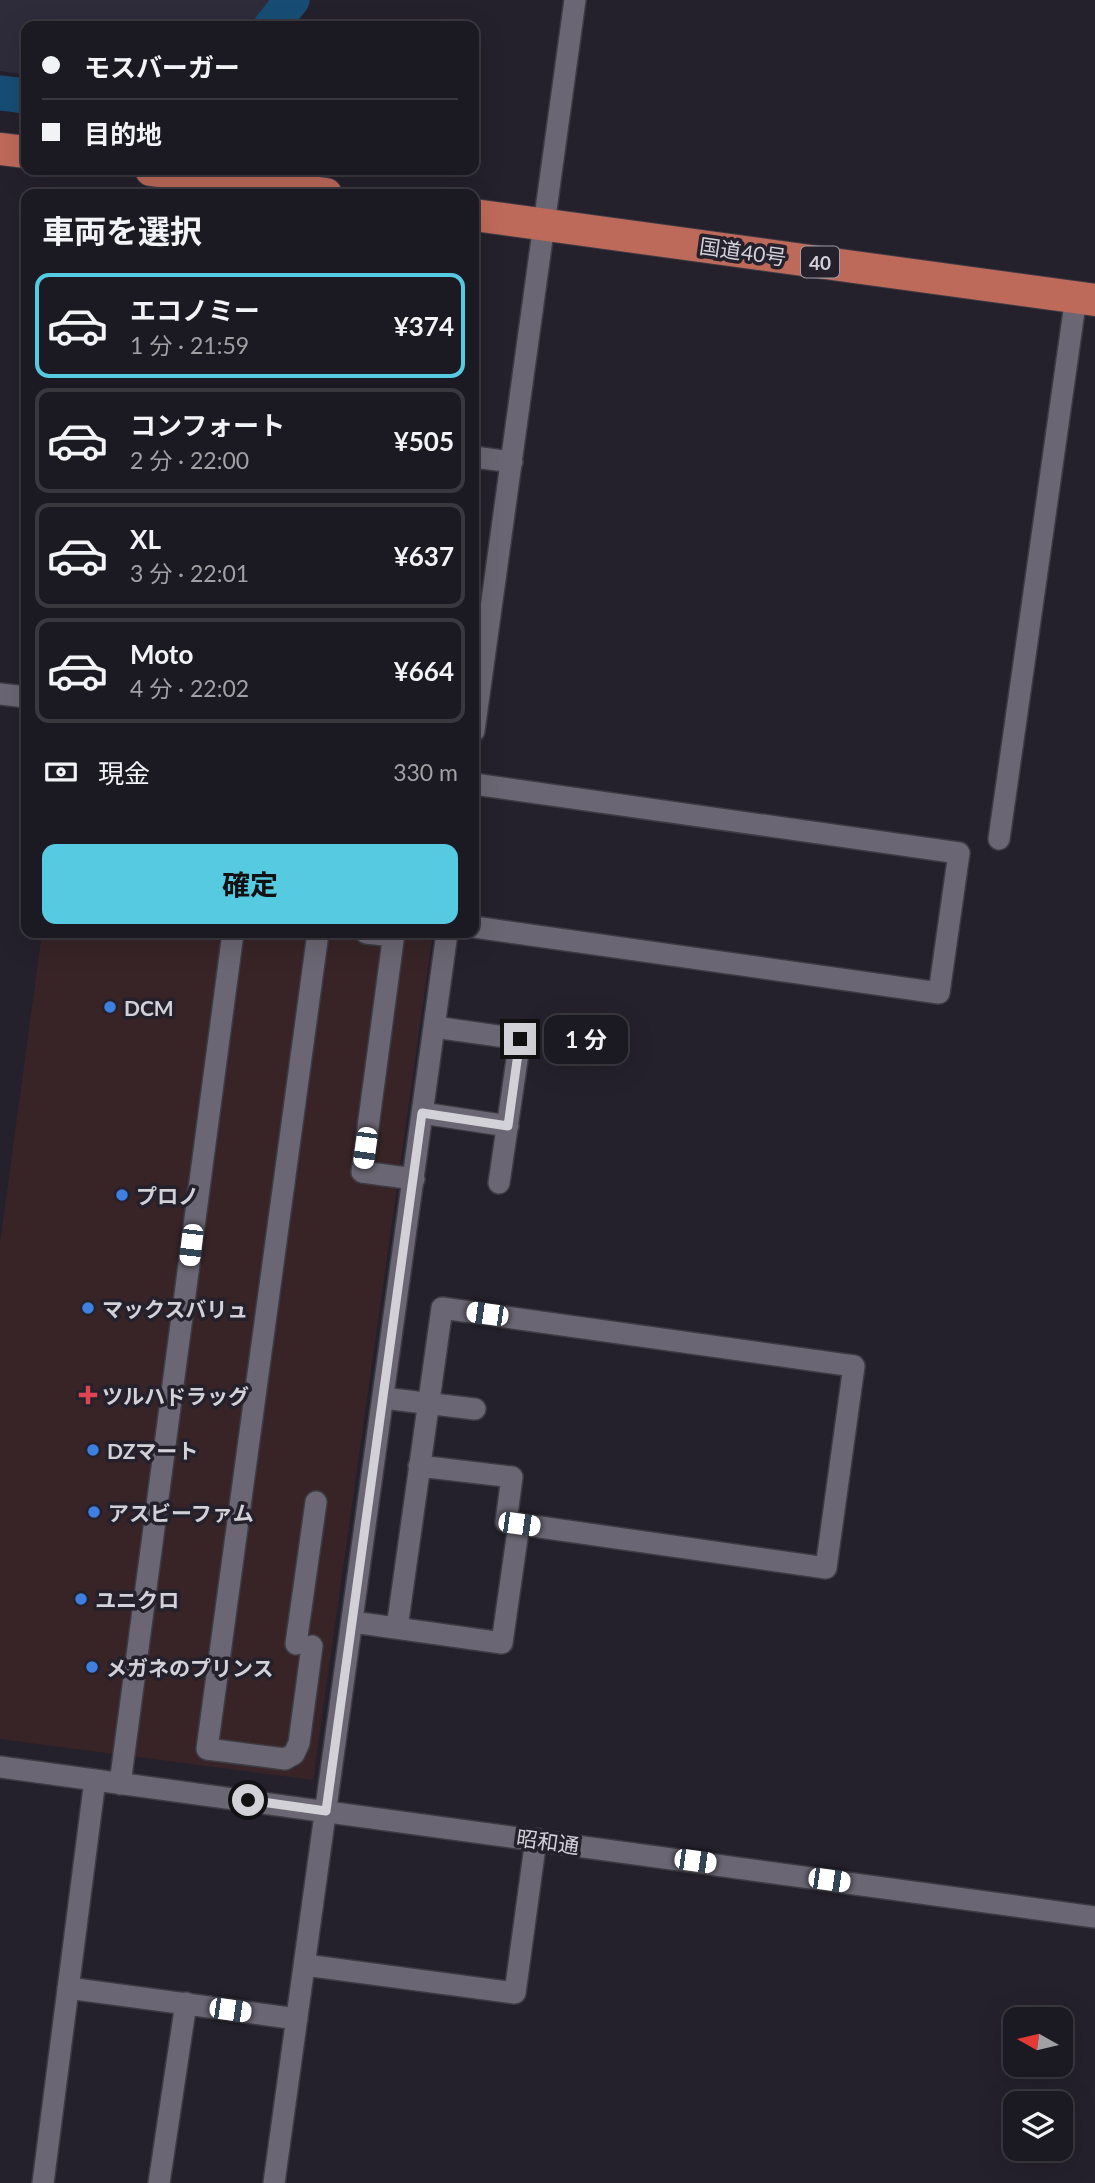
<!DOCTYPE html>
<html lang="ja">
<meta charset="utf-8">
<style>
:root{--surface:#1b1921;--page:#28262e;--text:#f1f3f6;--muted:#a0a0a5;--line:#39383f;--accent:#55cae0}
body{margin:0;font-family:Lato,"Noto Sans JP",sans-serif;background:var(--page);color:var(--text);height:100vh;display:flex;flex-direction:column;font-size:26px;white-space:nowrap}
*{box-sizing:border-box;margin:0}
p{font-size:23px;color:var(--muted)}
.icon{flex:none;width:38px;height:38px;fill:none;stroke:currentColor;stroke-width:2;stroke-linecap:round;stroke-linejoin:round}
.map{position:relative;flex:1;overflow:hidden}
.details{position:absolute;left:21px;top:189px;width:458px;height:749px;display:flex;flex-direction:column;background:var(--surface);border-radius:14px;box-shadow:0 7px 28px #0002,0 0 0 2px var(--line)}
.details>*{flex:none}
.hud{position:absolute;left:21px;top:21px;width:458px;height:154px;border-radius:14px;box-shadow:0 7px 28px #0002,0 0 0 2px var(--line);display:grid;align-content:center;height:154px;padding:0 21px;background:var(--surface)}
.needle{width:46px;rotate:278deg}
.buttons{position:absolute;left:1003px;top:2007px;display:grid;gap:14px}
.buttons a{display:grid;place-items:center;width:70px;height:70px;border-radius:14px;background:var(--surface);box-shadow:0 7px 28px #0002,0 0 0 2px var(--line);font-size:35px}
.end{position:absolute;width:32px;height:32px;margin:-16px;border:9px solid #d3d1d8;background:#111;box-shadow:0 0 0 4px #111}
.from{border-radius:50%}
.bubble{position:absolute;height:49px;border-radius:14px;background:var(--surface);box-shadow:0 7px 28px #0002,0 0 0 2px var(--line);font-size:23px;font-weight:700;line-height:49px;text-align:center}
.car{position:absolute;width:21px;height:42px;margin:-21px -10px;border-radius:9px;box-shadow:0 0 5px 2px #0007;background:linear-gradient(#fff 24%,#345 0 40%,#fff 0 76%,#345 0 86%,#fff 0)}
.hud b{display:flex;align-items:center;gap:24px;height:66px;font-size:26px}
.hud b+b{border-top:2px solid var(--line)}
.hud i{width:18px;height:18px;background:var(--text)}
ul{padding:0;list-style:none}
li{display:flex;align-items:center;gap:21px;height:105px;margin:0 14px 10px;padding:0 7px;border:4px solid var(--line);border-radius:14px}
li div{flex:1}
li b{display:block;font-size:26px}
li em{font-style:normal;font-weight:700}
li.on{border-color:var(--accent)}
li>.icon{width:63px;height:63px;stroke-width:1.5}
h2{padding:0 21px;font-size:32px;line-height:84px}
.pay{display:flex;align-items:center;gap:18px;height:77px;padding:0 21px;font-size:26px}
.pay p{margin-inline-start:auto}
.button{display:flex;gap:14px;margin-top:auto;padding:14px 21px}
.button a{flex:1;height:80px;border-radius:14px;background:var(--accent);color:#111;font-size:28px;font-weight:700;line-height:80px;text-align:center}
.map>svg:first-child{display:block}
.commercial{fill:#382426}
.industrial{fill:#2e2b3b}
.lines{fill:none;stroke-linecap:round;stroke-linejoin:round}
.river{stroke:#174d75;stroke-width:35}
.minor-casing{stroke:#3d3b43;stroke-width:24}
.highway-casing{stroke:#3d3b43;stroke-width:34}
.minor{stroke:#6a6673;stroke-width:21}
.highway{stroke:#be6a5a;stroke-width:32}
.route{stroke:#d3d1d8;stroke-width:9}
.shop-dot{fill:#3f7fe0;stroke:#24212c;stroke-width:2.5}
.health-dot{fill:#e0444e;stroke:#24212c;stroke-width:2.5}
.labels{text-anchor:middle;dominant-baseline:central;stroke-width:7;stroke-linejoin:round;paint-order:stroke}
.shield{fill:#24212c;stroke:#9e9ca4;stroke-width:2}
.shield-label{font-size:19px;font-weight:bold;fill:#d3d1d8}
.street-label{font-size:21px;fill:#d3d1d8;stroke:#24212c}
.poi-label{font-size:21px;font-weight:bold;fill:#d3d1d8;stroke:#24212c;text-anchor:start}
</style>
<div class="map">
<svg width="1095" height="2183" viewBox="0 0 1095 2183">
<rect width="100%" height="100%" fill="#24212c"/>
<path class="commercial" d="M42,933H433L313,1780L0,1739V1243Z"/>
<path class="industrial" d="M0,0H275L253,26H26V75L0,71Z"/>
<g class="lines">
<path class="river" d="M271,26L292,0
M0,93L26,96"/>
<g class="minor-casing">
<path id="minor" d="M474,457L512,462
M0,694L26,697
M474,731L575,0
M474,784L959,853L939,993L474,927
M999,839L1076,297
M366,933L394,936
M394,933L362,1172L414,1179
M434,1027L520,1039L499,1183
M422,1113L508,1126
M383,1398L475,1409
M419,1466L512,1477L506,1522L519,1524
M353,1622L502,1643L519,1524L826,1568L854,1366L442,1308L397,1628
M296,1644L316,1502
M312,1646L299,1743L294,1754L285,1759L207,1749L318,933
M0,1767L1095,1917
M120,1784L233,933
M305,1965L515,1993L536,1839
M68,1988L297,2019
M43,2183L95,1780
M159,2183L186,2003
M274,2183L447,933"/>
</g>
<g class="highway-casing">
<path id="highway" d="M0,149L26,152
M151,170L326,194
M474,215L1095,300"/>
</g>
<use href="#minor" class="minor"/>
<use href="#highway" class="highway"/>
</g>
<g class="lines">
<path class="route" d="M248,1800L326,1811L422,1113L508,1126L520,1039"/>
</g>
<g class="shop-dot">
<circle cx="110" cy="1007" r="7"/>
<circle cx="122" cy="1195" r="7"/>
<circle cx="88" cy="1308" r="7"/>
<circle cx="93" cy="1450" r="7"/>
<circle cx="94" cy="1512" r="7"/>
<circle cx="81" cy="1599" r="7"/>
<circle cx="92" cy="1667" r="7"/>
</g>
<path class="health-dot" d="M84.5 1384.5h7v7h7v7h-7v7h-7v-7h-7v-7h7z"/>
<g class="labels">
<rect class="shield" x="801" y="246.5" width="38" height="31" rx="5"/>
<g class="shield-label">
<text x="820" y="262">40</text>
</g>
<g class="street-label">
<text transform="translate(743 251) rotate(8)">国道40号</text>
<text transform="translate(548 1841) rotate(8)">昭和通</text>
</g>
<g class="poi-label">
<text x="124" y="1007">DCM</text>
<text x="136" y="1195">プロノ</text>
<text x="102" y="1308">マックスバリュ</text>
<text x="102" y="1395">ツルハドラッグ</text>
<text x="107" y="1450">DZマート</text>
<text x="108" y="1512">アスビーファム</text>
<text x="95" y="1599">ユニクロ</text>
<text x="106" y="1667">メガネのプリンス</text>
</g>
</g>
</svg>
<div class="buttons">
<a><svg class="needle" viewBox="-14 -14 28 28"><path d="M0-13l5 13h-10z" fill="#e53935"/><path d="M0 13l5-13h-10z" fill="#a0a0a5"/></svg></a>
<a><svg class="icon" aria-label="layers" viewBox="0 0 24 24"><path d="M12 4l9 5-9 5-9-5zM3 14l9 5 9-5"/></svg></a>
</div>
<i class="end from" style="left:248px;top:1800px"></i>
<i class="end" style="left:520px;top:1039px"></i>
<div class="bubble" style="left:544px;top:1015px;width:84px">1 分</div>
<i class="car" style="left:365px;top:1148px;rotate:188deg"></i>
<i class="car" style="left:191px;top:1245px;rotate:187deg"></i>
<i class="car" style="left:487px;top:1314px;rotate:278deg"></i>
<i class="car" style="left:519px;top:1524px;rotate:98deg"></i>
<i class="car" style="left:695px;top:1861px;rotate:98deg"></i>
<i class="car" style="left:829px;top:1880px;rotate:98deg"></i>
<i class="car" style="left:230px;top:2010px;rotate:98deg"></i>
<div class="hud">
<b><i class="from"></i>モスバーガー</b>
<b><i></i>目的地</b>
</div>
<section class="details">
<h2>車両を選択</h2>
<ul>
<li class="on"><svg class="icon" aria-label="car" viewBox="0 0 24 24"><path d="M5 17H2v-5l4-1 3-4h7l3 4 3 1v5h-3M9 17h6M6 11h13"/><circle cx="7" cy="17" r="2"/><circle cx="17" cy="17" r="2"/></svg><div><b>エコノミー</b><p>1 分 · 21:59</p></div><em>¥374</em></li>
<li><svg class="icon" aria-label="car" viewBox="0 0 24 24"><path d="M5 17H2v-5l4-1 3-4h7l3 4 3 1v5h-3M9 17h6M6 11h13"/><circle cx="7" cy="17" r="2"/><circle cx="17" cy="17" r="2"/></svg><div><b>コンフォート</b><p>2 分 · 22:00</p></div><em>¥505</em></li>
<li><svg class="icon" aria-label="car" viewBox="0 0 24 24"><path d="M5 17H2v-5l4-1 3-4h7l3 4 3 1v5h-3M9 17h6M6 11h13"/><circle cx="7" cy="17" r="2"/><circle cx="17" cy="17" r="2"/></svg><div><b>XL</b><p>3 分 · 22:01</p></div><em>¥637</em></li>
<li><svg class="icon" aria-label="car" viewBox="0 0 24 24"><path d="M5 17H2v-5l4-1 3-4h7l3 4 3 1v5h-3M9 17h6M6 11h13"/><circle cx="7" cy="17" r="2"/><circle cx="17" cy="17" r="2"/></svg><div><b>Moto</b><p>4 分 · 22:02</p></div><em>¥664</em></li>
</ul>
<div class="pay"><svg class="icon" aria-label="cash" viewBox="0 0 24 24"><path d="M3 7h18v10H3z"/><circle cx="12" cy="12" r="2"/></svg>現金<p>330 m</p></div>
<div class="button"><a>確定</a></div>
</section>
</div>
